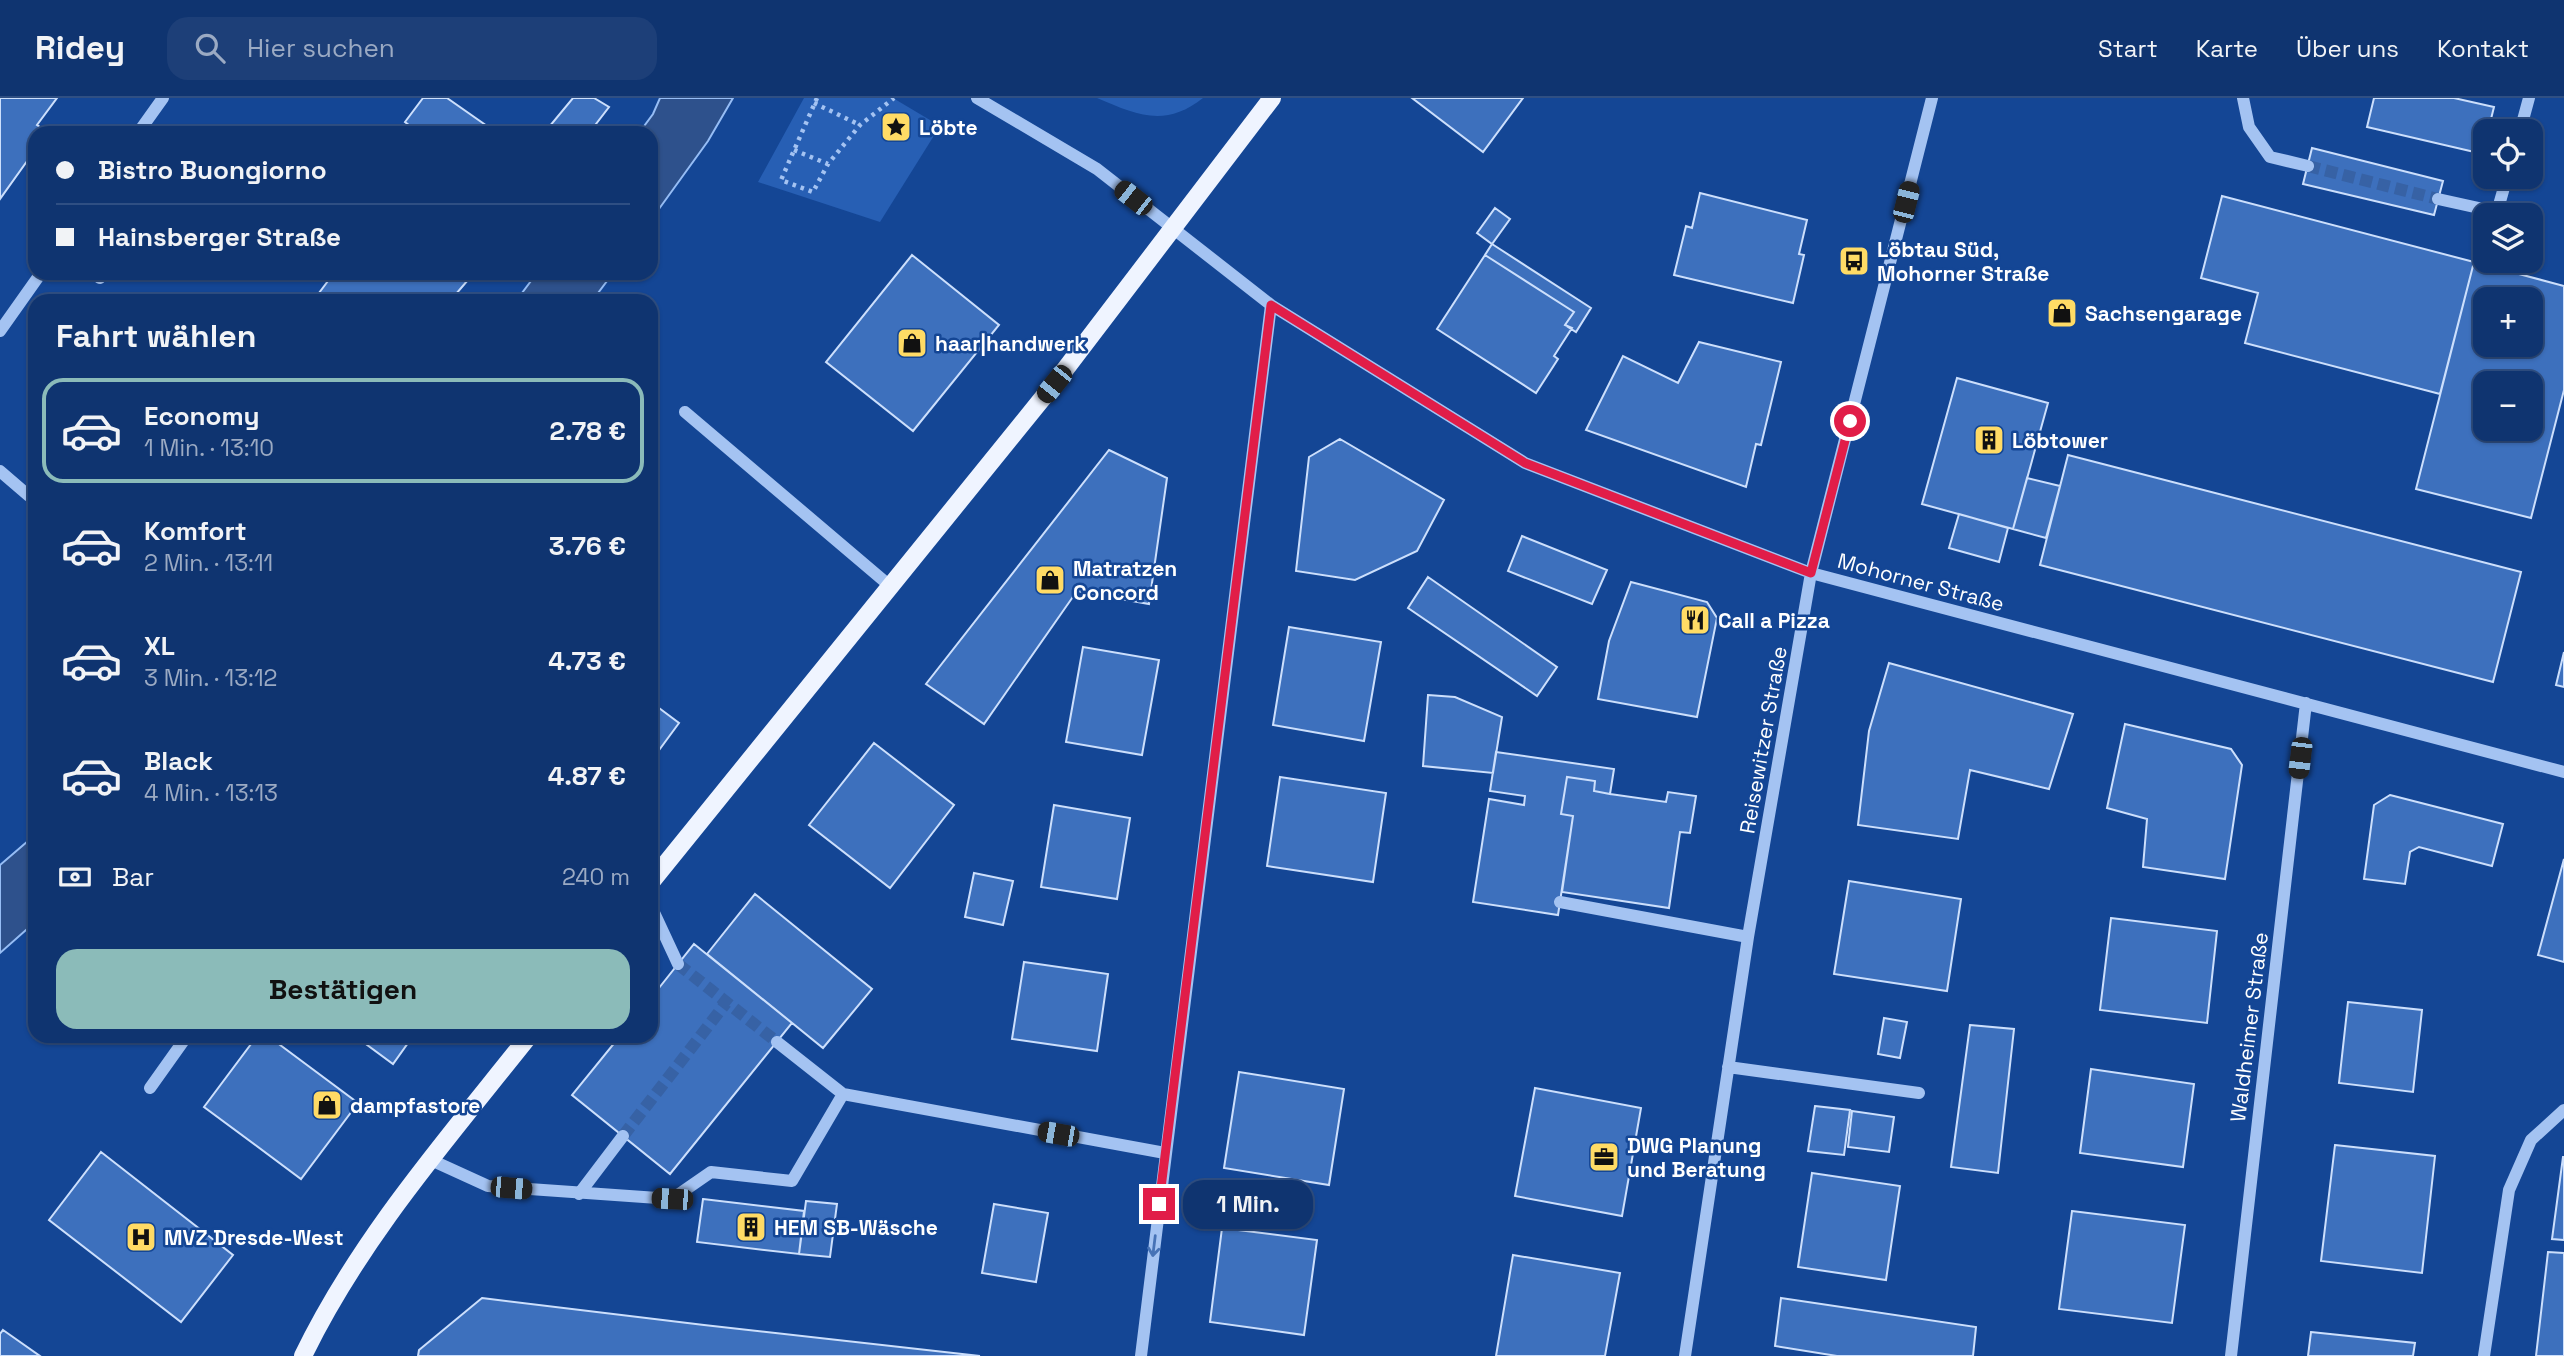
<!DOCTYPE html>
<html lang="de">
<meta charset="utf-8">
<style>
:root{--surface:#0f3470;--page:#1d3f78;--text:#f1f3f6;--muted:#9baac3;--line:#2f4f83;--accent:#8bbbb9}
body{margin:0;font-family:"Space Grotesk",sans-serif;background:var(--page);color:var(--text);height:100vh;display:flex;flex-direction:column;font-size:26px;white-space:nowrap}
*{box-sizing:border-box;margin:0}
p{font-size:23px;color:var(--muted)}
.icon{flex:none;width:38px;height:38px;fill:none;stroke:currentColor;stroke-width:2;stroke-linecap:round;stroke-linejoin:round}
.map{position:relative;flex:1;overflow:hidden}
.sheet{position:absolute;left:28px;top:196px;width:630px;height:749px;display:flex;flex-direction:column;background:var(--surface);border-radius:21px;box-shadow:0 2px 5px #0004,0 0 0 2px var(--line)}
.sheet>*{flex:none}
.guide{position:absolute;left:28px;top:28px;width:630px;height:154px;border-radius:21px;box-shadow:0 2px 5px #0004,0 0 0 2px var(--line);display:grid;align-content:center;height:154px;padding:0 28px;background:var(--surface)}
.controls{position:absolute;left:2473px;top:21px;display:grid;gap:14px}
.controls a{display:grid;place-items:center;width:70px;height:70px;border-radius:14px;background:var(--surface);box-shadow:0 2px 5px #0004,0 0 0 2px var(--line);font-size:35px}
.end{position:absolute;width:32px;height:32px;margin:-16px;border:9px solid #e11d48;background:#fff;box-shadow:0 0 0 4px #fff}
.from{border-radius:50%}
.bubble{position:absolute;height:49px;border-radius:21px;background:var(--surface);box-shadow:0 2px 5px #0004,0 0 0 2px var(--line);font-size:23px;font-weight:700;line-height:49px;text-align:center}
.car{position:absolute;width:21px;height:42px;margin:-21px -10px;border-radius:9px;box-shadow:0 0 5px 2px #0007;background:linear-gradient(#222 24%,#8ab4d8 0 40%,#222 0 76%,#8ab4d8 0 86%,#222 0)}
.guide b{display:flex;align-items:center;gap:24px;height:66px;font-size:26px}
.guide b+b{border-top:2px solid var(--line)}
.guide i{width:18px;height:18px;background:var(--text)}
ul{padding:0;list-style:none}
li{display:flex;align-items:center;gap:21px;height:105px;margin:0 14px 10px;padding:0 14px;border:4px solid transparent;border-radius:21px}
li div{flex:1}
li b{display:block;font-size:26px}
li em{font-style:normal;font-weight:700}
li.current{border-color:var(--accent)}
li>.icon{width:63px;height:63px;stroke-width:1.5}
h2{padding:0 28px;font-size:32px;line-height:84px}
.pay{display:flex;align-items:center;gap:18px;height:77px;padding:0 28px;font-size:26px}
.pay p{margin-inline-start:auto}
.primary-button{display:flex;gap:14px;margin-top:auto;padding:14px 28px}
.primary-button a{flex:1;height:80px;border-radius:21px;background:var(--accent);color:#111;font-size:28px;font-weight:700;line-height:80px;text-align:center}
header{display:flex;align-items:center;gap:42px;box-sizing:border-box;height:98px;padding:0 35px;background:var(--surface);border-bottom:2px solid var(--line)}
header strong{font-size:33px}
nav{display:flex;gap:38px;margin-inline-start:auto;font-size:24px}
.search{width:490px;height:63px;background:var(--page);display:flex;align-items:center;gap:18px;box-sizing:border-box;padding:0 24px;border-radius:21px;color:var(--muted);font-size:26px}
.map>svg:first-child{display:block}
.green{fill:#275fb4}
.water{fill:#2e518c;stroke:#96bdf5;stroke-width:2}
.building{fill:#3d70bd;stroke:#ccdffc;stroke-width:2;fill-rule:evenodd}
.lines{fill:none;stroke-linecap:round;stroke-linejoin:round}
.minor-tunnel{stroke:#3762a5;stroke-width:12;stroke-dasharray:12 6;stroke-linecap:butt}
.path{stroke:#a4c3f2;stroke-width:4.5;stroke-dasharray:3.5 5;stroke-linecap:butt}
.minor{stroke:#a4c3f2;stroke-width:12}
.major{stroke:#eff4ff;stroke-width:18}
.oneway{stroke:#4672b6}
.route{stroke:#e11d48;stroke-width:9}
.labels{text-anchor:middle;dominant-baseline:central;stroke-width:5;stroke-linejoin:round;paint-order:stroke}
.poi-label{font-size:21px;font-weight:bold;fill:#fff;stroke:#144695;text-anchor:start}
.street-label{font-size:21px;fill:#fff;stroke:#144695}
</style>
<header>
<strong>Ridey</strong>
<div class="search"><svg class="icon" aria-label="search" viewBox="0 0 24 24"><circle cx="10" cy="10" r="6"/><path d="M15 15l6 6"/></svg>Hier suchen</div>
<nav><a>Start</a><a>Karte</a><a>Über uns</a><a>Kontakt</a></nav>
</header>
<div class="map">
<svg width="2564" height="1258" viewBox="0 0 2564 1258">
<rect width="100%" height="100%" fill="#144695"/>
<path class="green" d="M804,0H893L940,28L880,124L758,84Z
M1097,0H1203C1165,30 1137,17 1097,0Z"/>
<path class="water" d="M660,0H733L708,43L651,122V35H639L653,16Z
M537,175H613L592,203H516Z
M35,737V824L0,855V767Z"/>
<path class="building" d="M0,0H57L37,27L48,34L35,35V52L0,101Z
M423,0H447L497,35H419L405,24Z
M573,0H594L609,9L589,35H544Z
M1412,0H1523L1483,54Z
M2374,0H2454L2494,9L2488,33H2485L2483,56L2367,29Z
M2312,50L2443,83L2434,117L2303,86Z
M1700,95L1807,122L1799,156L1804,157L1793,205L1674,177L1686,128L1692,130Z
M2222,98L2474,164L2440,296L2245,245L2258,195L2201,180Z
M1495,110L1510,121L1492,146L1477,135Z
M1492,146L1591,210L1576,234L1565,227L1574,214L1485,157Z
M912,157L999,227L913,333L826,264Z
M1485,157L1574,214L1565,227L1572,230L1554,258L1558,261L1536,295L1437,231Z
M2474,164L2564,188V292L2531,420L2416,391ZM2485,201H2530V247H2485ZM2485,285H2530V331H2485Z
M334,175H474L450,203H313Z
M1699,244L1781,264L1761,347L1756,346L1746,389L1586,332L1623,258L1678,285Z
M1957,280L2048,305L2013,431L1922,406Z
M1340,341L1444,402L1417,453L1355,482L1296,473L1309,359Z
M1109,352L1167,380L1149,506L1077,493L984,626L926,586Z
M2068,357L2521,474L2493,584L2040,467Z
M2027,380L2060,388L2046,440L2013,431Z
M1959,416L2008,430L1999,464L1949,450Z
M1522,438L1607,472L1592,506L1508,473Z
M1428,479L1557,569L1537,598L1408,510Z
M1631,484L1707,504L1717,520L1697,619L1598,601L1609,543Z
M1289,529L1381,544L1364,643L1273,627Z
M1083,549L1159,562L1142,657L1066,644Z
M2564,554V589L2556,587Z
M1889,565L2073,616L2049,691L1970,672L1958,741L1858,727L1869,633Z
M1428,597L1455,599L1502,619L1493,675L1423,668Z
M651,604L679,625L651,663Z
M2125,626L2231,651L2242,667L2225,781L2143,769L2147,721L2107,710Z
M874,645L954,707L890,790L809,727Z
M1496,654L1614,671L1610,696L1594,693L1595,683L1567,679L1561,716L1573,718L1558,817L1473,804L1489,701L1524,707L1525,698L1490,693Z
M1280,679L1386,695L1373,784L1267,768Z
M1567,679L1595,683L1594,693L1610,696L1666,704L1668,694L1696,698L1690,735L1680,734L1669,810L1562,794L1573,718L1561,716Z
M2390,697L2503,726L2492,768L2419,749L2410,754L2405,786L2364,781L2374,707Z
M1054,707L1130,720L1117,801L1041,789Z
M2564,761V864L2538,857Z
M974,775L1013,783L1003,827L965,819Z
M1849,783L1961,801L1947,893L1834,876Z
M755,796L872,891L823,950L707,856Z
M2111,820L2217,833L2207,925L2100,912Z
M694,846L792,925L670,1076L572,997L620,938H651V900Z
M1024,864L1108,876L1097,953L1012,941Z
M2348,904L2422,912L2413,994L2339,985Z
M1884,920L1907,924L1900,960L1878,956Z
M1970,927L2014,931L1998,1075L1951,1069Z
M257,938H268L358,1005L301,1081L204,1009Z
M355,938H413L393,966Z
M2091,971L2194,986L2183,1069L2080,1055Z
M1239,974L1344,991L1329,1087L1224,1070Z
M1535,990L1641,1010L1622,1118L1515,1098Z
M1815,1008L1850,1012L1844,1057L1808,1053Z
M1852,1013L1894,1019L1889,1054L1848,1049Z
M2335,1047L2435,1058L2422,1175L2321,1163Z
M101,1054L233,1157L181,1224L49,1122Z
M2563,1059H2564V1142L2552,1141Z
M1812,1075L1900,1088L1886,1182L1798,1169Z
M703,1101L804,1113L799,1156L697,1144Z
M806,1103L837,1106L830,1159L799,1156Z
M994,1106L1048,1115L1036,1184L982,1175Z
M2072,1113L2185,1127L2172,1225L2059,1211Z
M1222,1130L1317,1142L1304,1237L1210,1224Z
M2548,1154L2564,1155V1258H2536Z
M1513,1157L1620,1175L1605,1258H1496Z
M482,1200L704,1227L980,1258H418L419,1252Z
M1781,1200L1976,1229L1973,1258H1837L1775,1248Z
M3,1232L40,1258H0V1236Z
M2311,1234L2415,1245L2413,1258H2308Z"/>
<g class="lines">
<path class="minor-tunnel" d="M2308,68L2438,101
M678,866L777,944
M623,1038L726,905"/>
<path class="path" d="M817,0L781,82L813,94L828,66L860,27L894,0
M814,5L860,27
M794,52L828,66"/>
<path class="minor" d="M977,0L1097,71L1271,207L1525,365L1811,475L2564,674
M2243,0L2249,29L2270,59L2308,68
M2520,33L2529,0
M138,35L163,0
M2438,101L2497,114L2507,79
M93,175L100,180
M0,233L41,175
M685,314L890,488
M0,373L29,398
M1560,804L1748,839
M651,808L678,866
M777,944L843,996
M1728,969L1919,995
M150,990L187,938
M431,1062L488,1088L672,1101L711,1074L792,1083L843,996L1165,1055
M579,1096L623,1038
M1141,1258L1271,207
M1685,1258L1748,839L1811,475L1932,0
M2231,1258L2306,605
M2484,1258L2509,1092L2531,1042L2564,1012"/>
<path class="major" d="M651,784L1054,286L1272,0
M303,1258C360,1140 448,1040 529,938"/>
</g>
<defs><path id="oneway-shaft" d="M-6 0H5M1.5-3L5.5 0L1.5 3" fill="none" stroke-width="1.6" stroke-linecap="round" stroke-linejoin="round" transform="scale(1.75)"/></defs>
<use class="oneway" href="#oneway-shaft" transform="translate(1154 1148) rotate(97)"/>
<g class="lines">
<path class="route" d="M1159,1106L1271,207L1525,365L1811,475L1850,323"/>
</g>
<defs>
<g id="sight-square" transform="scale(1.575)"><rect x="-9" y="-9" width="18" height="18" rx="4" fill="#ffdb65" stroke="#144695"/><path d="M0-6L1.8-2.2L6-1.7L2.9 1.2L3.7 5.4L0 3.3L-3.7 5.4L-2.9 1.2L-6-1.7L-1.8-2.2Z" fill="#111"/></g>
<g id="bus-square" transform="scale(1.575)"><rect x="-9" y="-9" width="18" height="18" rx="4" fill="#ffdb65" stroke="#144695"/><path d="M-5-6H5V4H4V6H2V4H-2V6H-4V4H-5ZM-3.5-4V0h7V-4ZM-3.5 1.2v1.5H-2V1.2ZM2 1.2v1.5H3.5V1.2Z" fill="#111"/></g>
<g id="shop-square" transform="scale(1.575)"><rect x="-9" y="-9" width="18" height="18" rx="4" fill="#ffdb65" stroke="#144695"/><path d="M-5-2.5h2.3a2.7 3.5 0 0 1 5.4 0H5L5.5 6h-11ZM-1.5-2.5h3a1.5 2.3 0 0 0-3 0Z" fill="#111"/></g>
<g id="building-square" transform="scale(1.575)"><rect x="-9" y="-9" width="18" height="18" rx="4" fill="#ffdb65" stroke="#144695"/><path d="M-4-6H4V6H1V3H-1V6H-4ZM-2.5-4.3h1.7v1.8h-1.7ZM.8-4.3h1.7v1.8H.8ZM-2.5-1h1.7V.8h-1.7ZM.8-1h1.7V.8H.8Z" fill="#111"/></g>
<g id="restaurant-square" transform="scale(1.575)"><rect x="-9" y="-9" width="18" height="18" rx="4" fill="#ffdb65" stroke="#144695"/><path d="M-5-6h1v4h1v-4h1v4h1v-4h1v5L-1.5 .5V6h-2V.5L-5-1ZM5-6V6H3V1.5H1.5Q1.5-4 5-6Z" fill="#111"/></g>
<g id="office-square" transform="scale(1.575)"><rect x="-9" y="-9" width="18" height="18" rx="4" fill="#ffdb65" stroke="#144695"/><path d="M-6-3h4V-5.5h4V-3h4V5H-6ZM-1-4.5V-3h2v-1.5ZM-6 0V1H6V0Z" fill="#111"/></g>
<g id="hospital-square" transform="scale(1.575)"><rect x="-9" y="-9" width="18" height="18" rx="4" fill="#ffdb65" stroke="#144695"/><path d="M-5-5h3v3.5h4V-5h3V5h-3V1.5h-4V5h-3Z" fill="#111"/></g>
</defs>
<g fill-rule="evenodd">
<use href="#sight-square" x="896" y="29"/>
<use href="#bus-square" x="1854" y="163"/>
<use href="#shop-square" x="2062" y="215"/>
<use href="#shop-square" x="912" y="245"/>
<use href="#building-square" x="1989" y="342"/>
<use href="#shop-square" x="1050" y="482"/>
<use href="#restaurant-square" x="1695" y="522"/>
<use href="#shop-square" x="327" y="1007"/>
<use href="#office-square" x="1604" y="1059"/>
<use href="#building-square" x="751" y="1129"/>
<use href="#hospital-square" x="141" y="1139"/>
</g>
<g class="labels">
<g class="poi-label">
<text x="919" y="29">Löbte</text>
<text x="1877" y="151">Löbtau Süd,<tspan x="1877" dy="24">Mohorner Straße</tspan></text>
<text x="2085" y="215">Sachsengarage</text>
<text x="935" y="245">haar|handwerk</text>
<text x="2012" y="342">Löbtower</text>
<text x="1073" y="470">Matratzen<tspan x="1073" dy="24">Concord</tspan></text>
<text x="1718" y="522">Call a Pizza</text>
<text x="350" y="1007">dampfastore</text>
<text x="1627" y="1047">DWG Planung<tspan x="1627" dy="24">und Beratung</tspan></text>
<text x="774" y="1129">HEM SB-Wäsche</text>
<text x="164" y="1139">MVZ Dresde-West</text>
</g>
<g class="street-label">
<text transform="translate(1921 484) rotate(15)">Mohorner Straße</text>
<text transform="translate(1763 642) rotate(-80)">Reisewitzer Straße</text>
<text transform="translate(2249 929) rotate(-83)">Waldheimer Straße</text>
</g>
</g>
</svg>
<div class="controls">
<a><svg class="icon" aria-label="locate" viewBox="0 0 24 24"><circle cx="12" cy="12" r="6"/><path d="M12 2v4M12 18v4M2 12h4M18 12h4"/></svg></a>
<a><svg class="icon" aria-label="layers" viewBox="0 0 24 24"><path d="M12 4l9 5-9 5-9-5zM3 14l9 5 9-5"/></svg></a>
<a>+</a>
<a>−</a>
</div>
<i class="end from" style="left:1850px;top:323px"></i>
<i class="end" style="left:1159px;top:1106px"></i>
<div class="bubble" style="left:1183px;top:1082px;width:130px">1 Min.</div>
<i class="car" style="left:1133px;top:100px;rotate:308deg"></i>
<i class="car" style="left:1906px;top:104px;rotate:14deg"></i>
<i class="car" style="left:1054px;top:286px;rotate:219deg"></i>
<i class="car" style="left:2300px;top:660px;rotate:187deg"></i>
<i class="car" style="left:1058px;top:1036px;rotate:280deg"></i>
<i class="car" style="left:511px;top:1090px;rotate:95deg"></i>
<i class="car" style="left:672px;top:1101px;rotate:273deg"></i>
<div class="guide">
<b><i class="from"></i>Bistro Buongiorno</b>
<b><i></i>Hainsberger Straße</b>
</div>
<section class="sheet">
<h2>Fahrt wählen</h2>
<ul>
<li class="current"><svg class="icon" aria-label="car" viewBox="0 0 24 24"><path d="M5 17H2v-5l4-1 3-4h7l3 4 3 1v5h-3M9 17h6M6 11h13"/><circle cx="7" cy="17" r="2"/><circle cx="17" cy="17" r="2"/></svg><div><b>Economy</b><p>1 Min. · 13:10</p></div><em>2.78 €</em></li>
<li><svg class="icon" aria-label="car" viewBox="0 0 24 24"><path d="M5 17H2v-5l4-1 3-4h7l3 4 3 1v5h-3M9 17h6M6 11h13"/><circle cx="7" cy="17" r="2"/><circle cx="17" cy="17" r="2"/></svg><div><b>Komfort</b><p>2 Min. · 13:11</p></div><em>3.76 €</em></li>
<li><svg class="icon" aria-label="car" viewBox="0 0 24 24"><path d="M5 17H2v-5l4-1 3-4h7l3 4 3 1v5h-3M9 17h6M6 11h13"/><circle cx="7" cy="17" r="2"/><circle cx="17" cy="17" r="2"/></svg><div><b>XL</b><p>3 Min. · 13:12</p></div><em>4.73 €</em></li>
<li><svg class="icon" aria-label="car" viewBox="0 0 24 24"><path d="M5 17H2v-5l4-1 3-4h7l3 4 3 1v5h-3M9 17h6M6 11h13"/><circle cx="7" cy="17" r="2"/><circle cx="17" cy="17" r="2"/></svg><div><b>Black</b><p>4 Min. · 13:13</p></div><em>4.87 €</em></li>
</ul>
<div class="pay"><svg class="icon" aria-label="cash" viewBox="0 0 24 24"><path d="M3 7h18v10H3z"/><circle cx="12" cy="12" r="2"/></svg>Bar<p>240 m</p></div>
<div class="primary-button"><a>Bestätigen</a></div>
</section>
</div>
